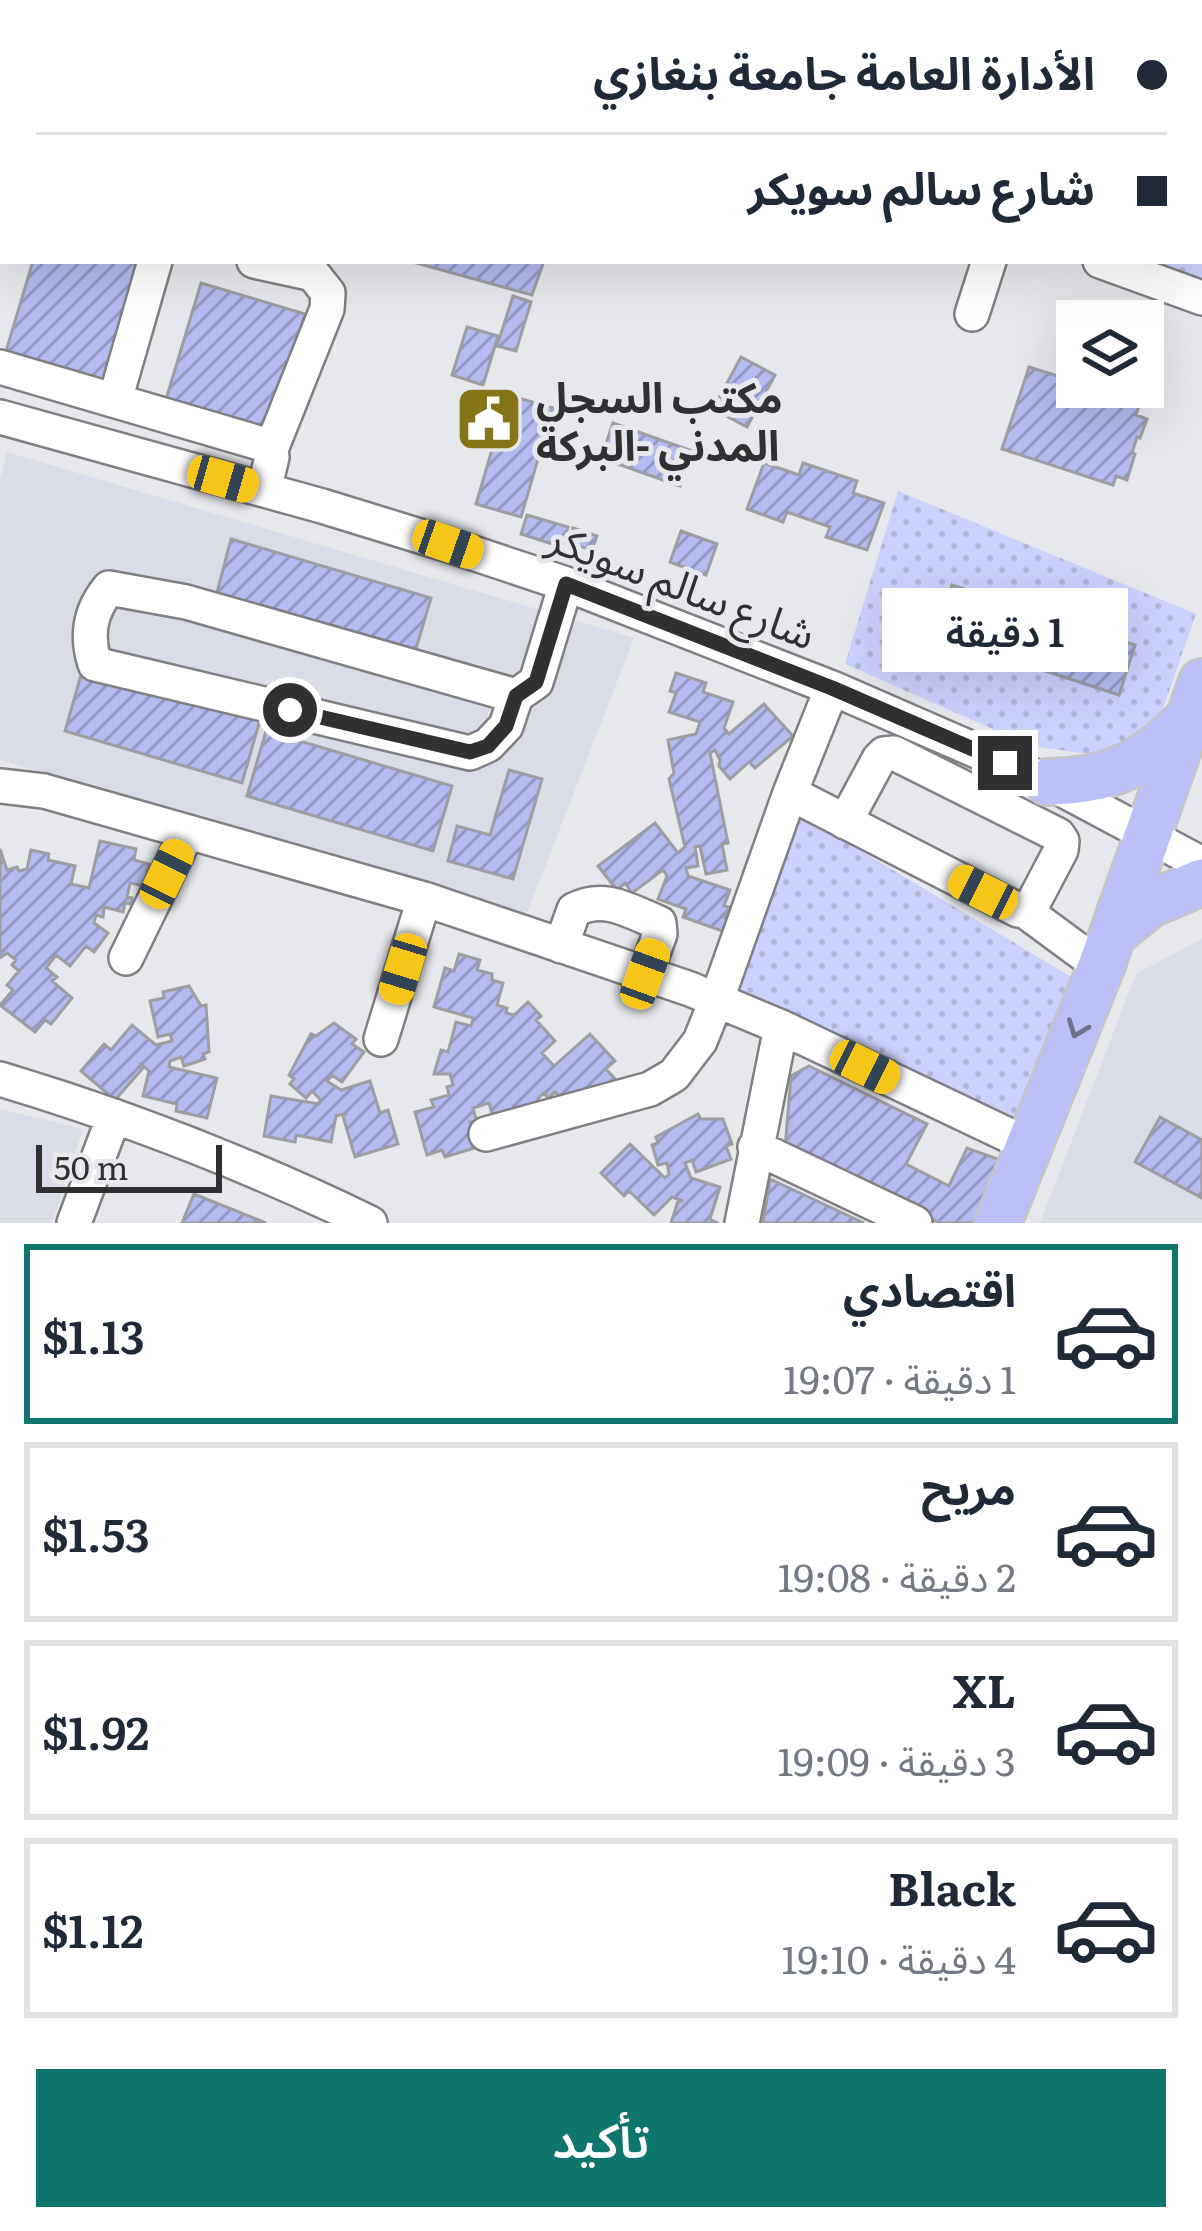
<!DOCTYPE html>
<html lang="ar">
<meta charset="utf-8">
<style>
:root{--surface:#fff;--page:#f2f2f3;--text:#1f2937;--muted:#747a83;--line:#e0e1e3;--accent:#0f766e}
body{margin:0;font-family:Literata,"Noto Sans Arabic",serif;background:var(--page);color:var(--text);direction:rtl;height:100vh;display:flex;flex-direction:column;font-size:45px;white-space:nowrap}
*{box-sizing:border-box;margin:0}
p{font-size:39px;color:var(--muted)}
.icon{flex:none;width:66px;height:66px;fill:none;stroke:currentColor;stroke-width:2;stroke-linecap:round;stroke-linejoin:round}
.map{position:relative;height:1223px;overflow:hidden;direction:ltr}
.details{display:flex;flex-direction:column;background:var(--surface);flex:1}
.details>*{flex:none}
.guide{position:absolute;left:0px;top:0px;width:1203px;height:264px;box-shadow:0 12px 48px #0002;direction:rtl;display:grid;align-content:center;height:264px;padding:0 36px;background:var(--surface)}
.controls{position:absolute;left:1056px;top:300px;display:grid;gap:24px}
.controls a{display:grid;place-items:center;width:108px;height:108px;border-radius:0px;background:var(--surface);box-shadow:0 12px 48px #0002;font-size:60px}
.scale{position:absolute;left:36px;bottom:30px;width:186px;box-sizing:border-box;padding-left:12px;border:6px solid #303032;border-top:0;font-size:33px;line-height:42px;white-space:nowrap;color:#303032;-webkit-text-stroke:9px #e7e8ec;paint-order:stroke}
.end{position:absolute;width:54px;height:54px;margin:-27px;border:15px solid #303032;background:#fff;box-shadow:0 0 0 6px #fff}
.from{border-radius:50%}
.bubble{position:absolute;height:84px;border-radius:0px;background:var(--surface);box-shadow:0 12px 48px #0002;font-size:39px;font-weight:600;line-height:84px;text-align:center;direction:rtl}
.car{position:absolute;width:36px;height:72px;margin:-36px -18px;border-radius:15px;box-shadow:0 0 9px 3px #0007;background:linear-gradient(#f5c518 24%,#345 0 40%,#f5c518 0 76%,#345 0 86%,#f5c518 0)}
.guide b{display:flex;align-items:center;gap:42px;height:114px;font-size:45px}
.guide b+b{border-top:3px solid var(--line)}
.guide i{width:30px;height:30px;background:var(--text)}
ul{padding:21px 0 0;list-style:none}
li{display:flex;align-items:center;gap:36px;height:180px;margin:0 24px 18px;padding:0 12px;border:6px solid var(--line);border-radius:0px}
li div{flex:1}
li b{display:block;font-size:45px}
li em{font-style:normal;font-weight:600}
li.current{border-color:var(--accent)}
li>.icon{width:108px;height:108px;stroke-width:1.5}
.cta{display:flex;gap:24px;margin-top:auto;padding:24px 36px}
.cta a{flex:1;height:138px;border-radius:0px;background:var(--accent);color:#fff;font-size:48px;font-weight:600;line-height:138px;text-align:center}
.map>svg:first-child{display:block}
.built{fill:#dadce7}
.grass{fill:url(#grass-dots)}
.building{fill:url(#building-hatch);stroke:#9d9da2;stroke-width:3}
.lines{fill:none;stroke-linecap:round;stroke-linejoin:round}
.minor-casing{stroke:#808084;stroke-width:38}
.major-casing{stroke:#c5c5c6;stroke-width:50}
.minor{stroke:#fff;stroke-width:33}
.major{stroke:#bbc0f8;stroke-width:45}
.oneway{stroke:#6f718b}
.route{stroke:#303032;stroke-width:15}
.labels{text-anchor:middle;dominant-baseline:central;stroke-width:10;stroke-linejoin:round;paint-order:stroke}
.poi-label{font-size:42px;font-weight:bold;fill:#303032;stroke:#e7e8ec;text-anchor:start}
.street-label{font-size:42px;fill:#303032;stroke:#e7e8ec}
</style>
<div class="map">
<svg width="1202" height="1223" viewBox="0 0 1202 1223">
<defs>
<pattern id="grass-dots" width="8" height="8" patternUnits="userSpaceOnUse" patternTransform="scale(3)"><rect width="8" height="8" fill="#cbd1fd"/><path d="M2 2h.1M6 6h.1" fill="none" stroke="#afb4d9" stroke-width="1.8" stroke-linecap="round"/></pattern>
<pattern id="building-hatch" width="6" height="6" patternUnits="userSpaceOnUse" patternTransform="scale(3)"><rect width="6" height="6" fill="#b3bbf0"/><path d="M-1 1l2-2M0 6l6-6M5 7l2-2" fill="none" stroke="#9298c3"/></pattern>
</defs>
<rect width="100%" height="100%" fill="#e7e8ec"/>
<path class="built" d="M7,452L634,638L527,913L0,760V478Z
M1202,939V1223H1040L1136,974Z
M0,1109L83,1129L52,1223H0Z"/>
<path class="grass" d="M1065,0H1202V293L1117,261H1200V3H1063Z
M898,491L1196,614L1154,734L1110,757L1031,746L845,664Z
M789,808L1088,987L1028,1142L718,998Z"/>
<path class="building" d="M33,261H128L137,264L101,386L4,358Z
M409,261H544L532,295Z
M201,283L305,314L268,437L164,406Z
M513,296L531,302L516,351L497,346Z
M467,327L498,336L483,385L452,375Z
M741,357L775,375L747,427L713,409Z
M1029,367L1077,382V387H1092L1140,403L1136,415L1147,419L1140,438L1137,437L1132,453L1135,454L1127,480L1116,476L1113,485L1002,449Z
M508,395L553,408L521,517L476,504Z
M613,423L692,451L680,486L601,458Z
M764,463L799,475L803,463L857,481L853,493L884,503L867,550L826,537L830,527L787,512L783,522L747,509Z
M527,515L568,527L562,547L521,534Z
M573,528L597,536L592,550L568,543Z
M681,531L717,544L706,575L670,562Z
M231,539L431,598L413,659L215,600Z
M952,585L1135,645L1119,695L935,635Z
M83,668L260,720L242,783L65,731Z
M676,673L706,683L703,692L733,702L724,728L729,734L764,704L793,736L755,768L749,762L730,779L719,766L720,760L715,750L710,753L728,843L722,844L727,870L706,874L700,846L695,847L698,866L686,868L688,876L730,890L724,906L729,907L725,918L733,921L725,932L683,917L686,909L658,899L667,876L663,870L632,893L625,883L617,890L598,866L655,823L678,853L685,847L669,779L674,773L668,740L696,734L700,722L669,712L676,693L670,691Z
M266,731L452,786L433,851L247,796Z
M509,770L542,779L513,879L448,861L457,826L490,835Z
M100,841L136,849L134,860L149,864L144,886L130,883L127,897L132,898L131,904L125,903L123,912L104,907L103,917L96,915L94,923L108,933L94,952L86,946L70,966L56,955L46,968L57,977L52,981L72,998L51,1024L45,1020L35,1032L0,1005L13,990L7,985L19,971L12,965L16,960L7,953L0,958V849L7,870L17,867L19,871L27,869L31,850L49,854L48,860L75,866L71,884L89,888Z
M459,954L480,960L477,970L492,974V980L503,983L497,1005L507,1008L506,1013L514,1015L528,1002L541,1016L536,1020L555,1041L542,1053L554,1066L590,1034L615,1061L606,1069L617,1081L600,1096L591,1086L568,1105L555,1092L548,1098L544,1093L538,1098L543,1115L494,1120L489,1103L473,1108L477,1122H470L478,1147L445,1157L442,1150L427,1155L415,1112L434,1107L431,1100L449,1095L447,1087L453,1085L450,1074H434L441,1050L448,1052L456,1022L471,1026L473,1018L434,1007L445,968L454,971Z
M189,986L201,1006L206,1005L209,1052L203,1054L205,1059L184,1066L181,1057L170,1061L169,1067L217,1078L207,1118L176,1111L177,1104L143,1096L149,1071L140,1063L143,1068L115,1100L81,1071L104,1044L111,1050L132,1025L156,1045L172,1041L170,1034L158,1037L150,1001L164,998L163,992Z
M334,1023L356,1039L352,1044L364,1052L342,1082L332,1075L327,1081L341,1090L370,1081L380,1113L388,1110L398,1144L355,1157L343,1116L347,1113L336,1116L331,1142L296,1135L295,1142L264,1136L271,1096L319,1104L320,1099L312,1091L306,1098L290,1084L294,1079L289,1075L311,1034L316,1036Z
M809,1066L927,1124L906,1164L949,1186L967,1148L1012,1164L985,1223H940L785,1149L791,1076Z
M698,1114L701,1119H723L732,1144L726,1146L731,1159L696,1172L692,1160L685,1163L691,1178L720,1187L710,1219L718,1223H671L678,1201H683L672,1197L654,1215L629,1191L624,1196L601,1173L630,1144L665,1178L669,1174L667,1163L658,1165L652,1145L658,1143L656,1137Z
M1160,1117L1202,1140V1198L1135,1162Z
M770,1179L864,1223H763Z
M194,1194L266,1223H182Z"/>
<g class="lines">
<g class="minor-casing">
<path id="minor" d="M71,0L75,3
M301,3L303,0
M0,206L3,207
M254,261L313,274L328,293L327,309L270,452
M1100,261L1202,298
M972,314L989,261
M0,367L266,445L272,457L264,490
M115,400L155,261
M0,417L322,506L449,545L566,584L832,688L1048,782L1202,864
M516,696L186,602L109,588C89,612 86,636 95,664L470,753L488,745L506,726L516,696L536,682L566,584
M0,786L44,791L424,899L690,989L781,1027L1031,1146
M790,793L1018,910L1025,911L1031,907L1061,850L1062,841L1058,835L894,753L884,754L879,759L845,822
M1025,911L1101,967
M561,946L574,910C605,894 629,911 659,923L660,934L645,974
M126,958L187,833
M381,1039L424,899
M0,1079C127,1117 250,1165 370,1223
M486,1134L650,1089L674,1075L700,1041L717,999L790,793L832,688
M755,1147L915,1223
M74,1223L114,1116
M742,1223L781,1027"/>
</g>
<g class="major-casing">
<path id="major" d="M1048,782C1111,781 1145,764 1188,719
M1113,934L1150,904L1202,882
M998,1223L1101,967L1202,682"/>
</g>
<use href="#minor" class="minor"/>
<use href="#major" class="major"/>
</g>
<defs><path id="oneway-chevron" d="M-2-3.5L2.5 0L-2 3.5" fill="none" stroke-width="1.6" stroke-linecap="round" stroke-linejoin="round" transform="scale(3)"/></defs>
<use class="oneway" href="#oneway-chevron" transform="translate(1077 1029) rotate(111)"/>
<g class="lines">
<path class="route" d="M290,710L470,752L488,746L506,726L516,696L536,682L566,584L832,688L1005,763"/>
</g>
<defs>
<g id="civic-square" transform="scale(3.45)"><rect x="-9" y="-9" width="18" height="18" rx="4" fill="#867518" stroke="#e7e8ec"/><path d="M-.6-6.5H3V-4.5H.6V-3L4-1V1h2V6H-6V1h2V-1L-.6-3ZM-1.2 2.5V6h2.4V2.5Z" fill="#fff"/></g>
</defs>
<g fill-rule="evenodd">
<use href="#civic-square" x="489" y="419"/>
</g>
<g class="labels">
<g class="poi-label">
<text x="536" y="395">مكتب السجل<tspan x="536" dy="48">المدني -البركة</tspan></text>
</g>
<g class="street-label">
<text transform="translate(683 583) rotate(21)">شارع سالم سويكر</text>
</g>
</g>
</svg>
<div class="controls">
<a><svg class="icon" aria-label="layers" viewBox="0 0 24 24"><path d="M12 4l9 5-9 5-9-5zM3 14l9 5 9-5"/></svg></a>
</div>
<div class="scale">50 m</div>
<i class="end from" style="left:290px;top:710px"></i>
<i class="end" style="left:1005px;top:763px"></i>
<div class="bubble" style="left:882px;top:588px;width:246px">1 دقيقة</div>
<i class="car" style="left:223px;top:479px;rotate:106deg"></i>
<i class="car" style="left:448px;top:544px;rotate:109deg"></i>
<i class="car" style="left:167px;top:874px;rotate:26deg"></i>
<i class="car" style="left:983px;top:892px;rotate:297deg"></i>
<i class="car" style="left:403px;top:969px;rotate:197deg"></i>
<i class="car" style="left:645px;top:974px;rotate:20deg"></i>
<i class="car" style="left:865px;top:1067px;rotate:116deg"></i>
<div class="guide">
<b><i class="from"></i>الأدارة العامة جامعة بنغازي</b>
<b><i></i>شارع سالم سويكر</b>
</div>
</div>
<section class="details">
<ul>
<li class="current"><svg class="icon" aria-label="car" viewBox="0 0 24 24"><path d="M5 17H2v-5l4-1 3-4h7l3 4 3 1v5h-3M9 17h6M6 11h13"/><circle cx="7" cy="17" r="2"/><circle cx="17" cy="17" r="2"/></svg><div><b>اقتصادي</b><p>1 دقيقة · 19:07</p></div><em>$1.13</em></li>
<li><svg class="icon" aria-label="car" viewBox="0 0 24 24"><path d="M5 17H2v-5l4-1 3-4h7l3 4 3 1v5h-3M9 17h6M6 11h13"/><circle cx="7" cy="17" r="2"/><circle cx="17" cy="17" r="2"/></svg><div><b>مريح</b><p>2 دقيقة · 19:08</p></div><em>$1.53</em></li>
<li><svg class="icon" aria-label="car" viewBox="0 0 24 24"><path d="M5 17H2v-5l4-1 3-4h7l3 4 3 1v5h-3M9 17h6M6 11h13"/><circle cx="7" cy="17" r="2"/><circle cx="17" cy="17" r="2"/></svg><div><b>XL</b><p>3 دقيقة · 19:09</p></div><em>$1.92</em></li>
<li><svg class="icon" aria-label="car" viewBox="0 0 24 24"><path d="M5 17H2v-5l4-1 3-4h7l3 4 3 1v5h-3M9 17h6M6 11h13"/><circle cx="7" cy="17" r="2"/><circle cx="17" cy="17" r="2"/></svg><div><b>Black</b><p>4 دقيقة · 19:10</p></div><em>$1.12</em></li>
</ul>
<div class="cta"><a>تأكيد</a></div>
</section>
